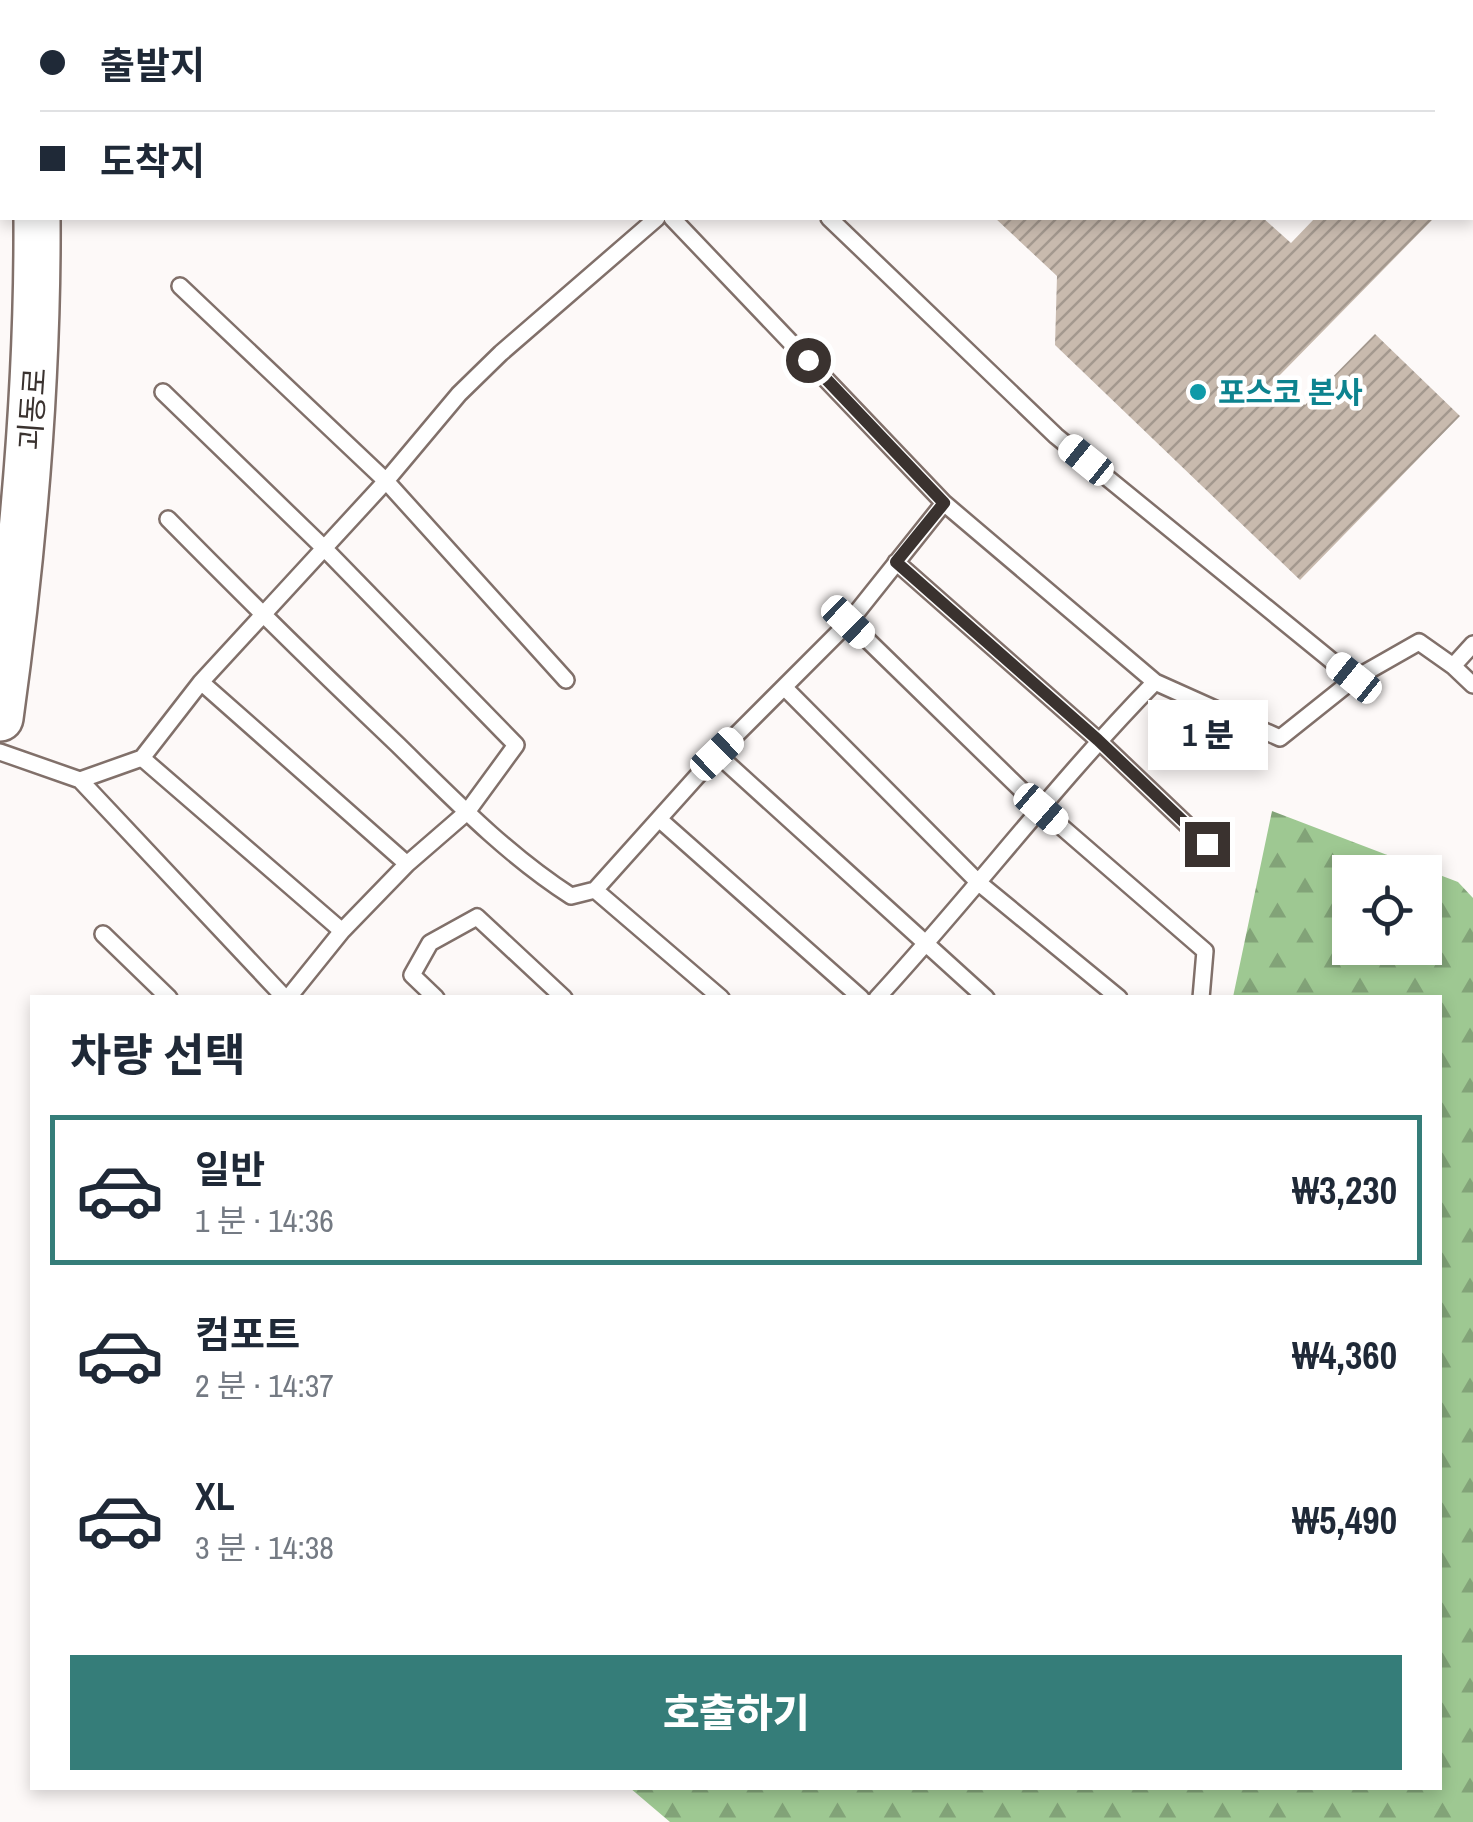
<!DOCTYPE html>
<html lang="ko">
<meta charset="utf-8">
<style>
:root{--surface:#fff;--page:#f6f6f7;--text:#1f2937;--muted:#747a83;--line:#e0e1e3;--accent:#357d79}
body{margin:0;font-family:"Archivo Narrow","Noto Sans KR",sans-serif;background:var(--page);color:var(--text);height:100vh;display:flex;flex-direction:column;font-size:38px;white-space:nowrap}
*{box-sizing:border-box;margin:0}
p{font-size:32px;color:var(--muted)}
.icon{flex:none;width:55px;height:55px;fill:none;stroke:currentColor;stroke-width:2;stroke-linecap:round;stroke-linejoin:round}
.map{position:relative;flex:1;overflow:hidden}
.sheet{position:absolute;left:30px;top:995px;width:1412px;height:795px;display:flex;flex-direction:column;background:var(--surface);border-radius:0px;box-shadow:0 5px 15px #0003}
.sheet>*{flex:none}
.banner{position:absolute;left:0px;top:0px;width:1475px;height:220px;box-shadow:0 5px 15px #0003;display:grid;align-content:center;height:220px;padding:0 40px;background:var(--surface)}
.tools{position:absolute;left:1332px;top:855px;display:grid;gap:20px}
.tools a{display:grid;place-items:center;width:110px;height:110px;border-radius:0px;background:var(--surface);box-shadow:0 5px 15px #0003;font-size:50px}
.end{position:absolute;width:45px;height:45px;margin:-22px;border:12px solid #3a322f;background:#fff;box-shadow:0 0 0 5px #fff}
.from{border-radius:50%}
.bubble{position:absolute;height:70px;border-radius:0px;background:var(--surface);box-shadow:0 5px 15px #0003;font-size:32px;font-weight:800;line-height:70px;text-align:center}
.car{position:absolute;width:30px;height:60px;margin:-30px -15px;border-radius:12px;box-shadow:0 0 8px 2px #0007;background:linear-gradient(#fff 24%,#345 0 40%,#fff 0 76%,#345 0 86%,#fff 0)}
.banner b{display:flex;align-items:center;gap:35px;height:95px;font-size:38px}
.banner b+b{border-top:2px solid var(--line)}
.banner i{width:25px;height:25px;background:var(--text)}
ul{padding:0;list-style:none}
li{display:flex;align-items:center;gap:30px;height:150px;margin:0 20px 15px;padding:0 20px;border:5px solid transparent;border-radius:0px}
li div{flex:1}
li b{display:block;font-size:38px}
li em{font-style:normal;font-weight:800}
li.current{border-color:var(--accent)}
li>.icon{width:90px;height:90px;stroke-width:1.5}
h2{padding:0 40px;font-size:45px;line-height:120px}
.action{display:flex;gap:20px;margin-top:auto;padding:20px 40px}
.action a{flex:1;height:115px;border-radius:0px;background:var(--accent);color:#fff;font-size:40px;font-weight:800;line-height:115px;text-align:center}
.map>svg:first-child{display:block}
.forest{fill:url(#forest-firs);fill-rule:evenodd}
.building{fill:url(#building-hatch)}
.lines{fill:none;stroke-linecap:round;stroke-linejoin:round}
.lane-casing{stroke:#81706a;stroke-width:20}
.secondary-casing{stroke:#81706a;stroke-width:50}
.lane{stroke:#fff;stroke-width:15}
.secondary{stroke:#fff;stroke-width:45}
.route{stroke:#3a322f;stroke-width:12}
.culture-dot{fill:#0f9aa8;stroke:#fff;stroke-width:4}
.labels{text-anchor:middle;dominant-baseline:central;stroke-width:9;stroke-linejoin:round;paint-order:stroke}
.culture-label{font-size:30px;font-weight:bold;fill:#0d838f;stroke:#fff;text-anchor:start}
.street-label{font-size:30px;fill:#3a322f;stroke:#fff}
</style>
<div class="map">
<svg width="1473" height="1822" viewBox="0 0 1473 1822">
<defs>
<pattern id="forest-firs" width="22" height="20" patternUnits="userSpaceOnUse" patternTransform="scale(2.5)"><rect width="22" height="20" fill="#9ec892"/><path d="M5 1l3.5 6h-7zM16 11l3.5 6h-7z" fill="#82a378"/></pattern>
<pattern id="building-hatch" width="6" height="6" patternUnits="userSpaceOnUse" patternTransform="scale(2.5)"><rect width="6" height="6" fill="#c8baae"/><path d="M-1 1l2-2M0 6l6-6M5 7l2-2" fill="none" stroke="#a3988e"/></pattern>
</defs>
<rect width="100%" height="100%" fill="#fdf9f8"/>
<path class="forest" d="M1272,811L1458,882L1473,898V1822H670L630,1788H1440V998L1233,997ZM1350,872H1425V948H1350Z"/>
<path class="building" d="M995,218H1263L1291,243L1315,218H1434L1277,378L1305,405L1375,334L1460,416L1300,580L1055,345L1057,276Z"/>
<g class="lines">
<g class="lane-casing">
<path id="lane" d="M816,2L818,0
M924,2L926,0
M672,218L944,503L1155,682L1280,738L1354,679
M829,218L1056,436L1354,679L1419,642L1453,666L1473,644
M180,286L386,481L566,680
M163,392L325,549L516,745L467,812L407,864L342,931L288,998
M168,519C244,596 320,671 398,745C452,798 507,855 571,896L595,890
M896,562L1098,740L1207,844
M849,622L1041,809L1205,951L1201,998
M1453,666L1473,685
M201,682L407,864
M786,689L979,883L1119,998
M0,752L80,780L142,758L201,682L386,481L459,394L501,353L657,218
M717,754L986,998
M142,758L342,931
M80,780L285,998
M659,819L861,998
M103,934L169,998
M436,998L412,975L430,943L477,917L564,998
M721,998L595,890L717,754L849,622L944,503
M877,998C972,895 1057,782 1155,682"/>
</g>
<g class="secondary-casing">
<path id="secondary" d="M35,0V2
M0,718C23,552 38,386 37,218"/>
</g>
<use href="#lane" class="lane"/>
<use href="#secondary" class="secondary"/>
</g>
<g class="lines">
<path class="route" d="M808,360L944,503L896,562L1098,740L1207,844"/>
</g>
<circle class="culture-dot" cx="1198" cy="392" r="10"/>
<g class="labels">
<g class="culture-label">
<text x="1218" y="392">포스코 본사</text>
</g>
<g class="street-label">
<text transform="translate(32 409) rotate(-86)">괴동로</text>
</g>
</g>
</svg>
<div class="tools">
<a><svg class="icon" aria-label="locate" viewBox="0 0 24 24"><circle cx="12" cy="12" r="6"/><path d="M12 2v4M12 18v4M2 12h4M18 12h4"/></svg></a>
</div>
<i class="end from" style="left:808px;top:360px"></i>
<i class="end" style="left:1207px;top:844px"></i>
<div class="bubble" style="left:1148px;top:700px;width:120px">1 분</div>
<i class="car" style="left:1086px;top:460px;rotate:309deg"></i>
<i class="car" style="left:848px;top:622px;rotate:134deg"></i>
<i class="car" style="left:1354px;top:678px;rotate:309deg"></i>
<i class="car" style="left:717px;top:754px;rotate:46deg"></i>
<i class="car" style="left:1041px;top:809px;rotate:131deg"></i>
<div class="banner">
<b><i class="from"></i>출발지</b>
<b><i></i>도착지</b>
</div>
<section class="sheet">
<h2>차량 선택</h2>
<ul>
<li class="current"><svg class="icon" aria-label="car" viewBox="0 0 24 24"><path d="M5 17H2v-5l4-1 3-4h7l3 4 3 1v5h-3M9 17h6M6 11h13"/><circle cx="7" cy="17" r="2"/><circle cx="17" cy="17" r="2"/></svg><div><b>일반</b><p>1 분 · 14:36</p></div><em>₩3,230</em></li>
<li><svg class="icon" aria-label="car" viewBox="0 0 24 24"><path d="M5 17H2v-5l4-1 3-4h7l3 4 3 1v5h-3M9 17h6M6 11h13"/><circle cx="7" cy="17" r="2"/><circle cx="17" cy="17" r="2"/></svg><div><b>컴포트</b><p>2 분 · 14:37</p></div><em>₩4,360</em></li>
<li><svg class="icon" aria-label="car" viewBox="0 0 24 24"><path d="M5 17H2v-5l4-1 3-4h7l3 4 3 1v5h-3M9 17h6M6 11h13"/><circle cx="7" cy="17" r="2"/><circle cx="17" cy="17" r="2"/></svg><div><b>XL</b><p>3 분 · 14:38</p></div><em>₩5,490</em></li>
</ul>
<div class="action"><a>호출하기</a></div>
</section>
</div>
